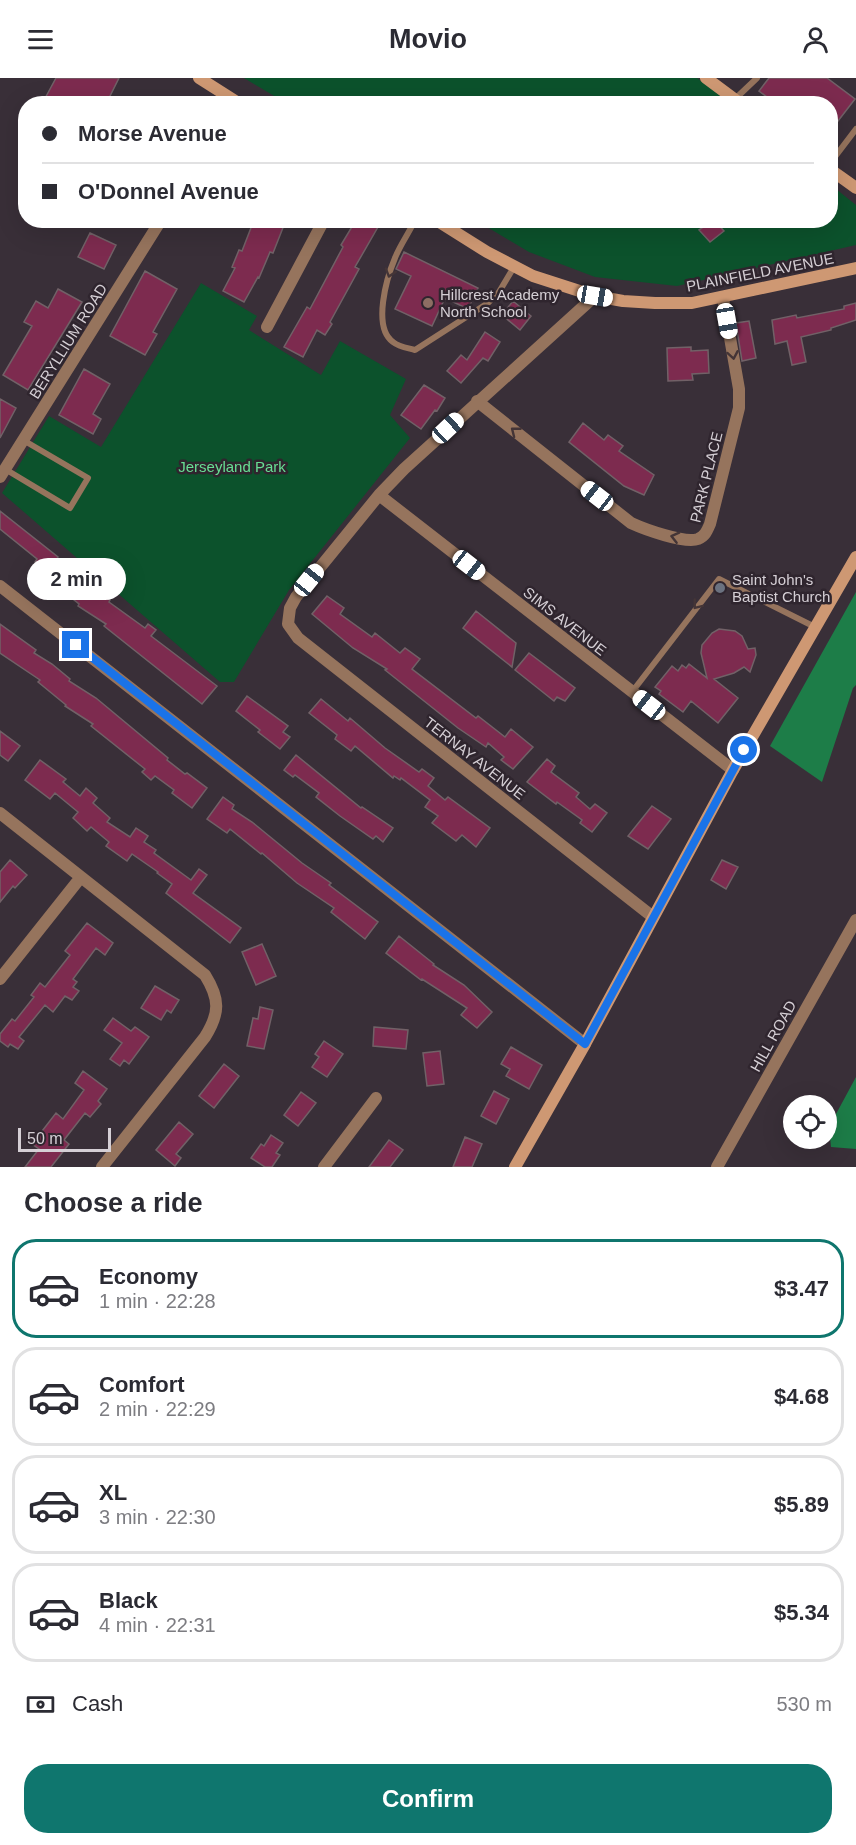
<!DOCTYPE html>
<meta charset="utf-8">
<style>
:root{--surface:#fff;--page:#f2f2f3;--text:#2b2b33;--muted:#7c7c81;--line:#e1e1e2;--accent:#0f766e}
body{margin:0;font-family:Arial,sans-serif;background:var(--page);color:var(--text);height:100vh;display:flex;flex-direction:column;font-size:22px;white-space:nowrap}
*{box-sizing:border-box;margin:0}
p{font-size:20px;color:var(--muted)}
.icon{flex:none;width:33px;height:33px;fill:none;stroke:currentColor;stroke-width:2;stroke-linecap:round;stroke-linejoin:round}
.map{position:relative;height:1089px;overflow:hidden}
.side{display:flex;flex-direction:column;background:var(--surface);flex:1}
.side>*{flex:none}
.top-card{position:absolute;left:18px;top:18px;width:820px;height:132px;border-radius:24px;box-shadow:0 6px 24px #0002;display:grid;align-content:center;height:132px;padding:0 24px;background:var(--surface)}
.fabs{position:absolute;left:783px;top:1017px;display:grid;gap:12px}
.fabs a{display:grid;place-items:center;width:54px;height:54px;border-radius:50%;background:var(--surface);box-shadow:0 6px 24px #0002;font-size:30px}
.scale{position:absolute;left:18px;bottom:15px;width:93px;box-sizing:border-box;padding-left:6px;border:3px solid #d5cfd5;border-top:0;font-size:16px;line-height:21px;white-space:nowrap;color:#d5cfd5;-webkit-text-stroke:4px #2f252e;paint-order:stroke}
.end{position:absolute;width:27px;height:27px;margin:-14px;border:8px solid #1a73e8;background:#fff;box-shadow:0 0 0 3px #fff}
.from{border-radius:50%}
.bubble{position:absolute;height:42px;border-radius:21px;background:var(--surface);box-shadow:0 6px 24px #0002;font-size:20px;font-weight:800;line-height:42px;text-align:center}
.car{position:absolute;width:18px;height:36px;margin:-18px -9px;border-radius:8px;box-shadow:0 0 4px 2px #0007;background:linear-gradient(#fff 24%,#345 0 40%,#fff 0 76%,#345 0 86%,#fff 0)}
.top-card b{display:flex;align-items:center;gap:21px;height:57px;font-size:22px}
.top-card b+b{border-top:2px solid var(--line)}
.top-card i{width:15px;height:15px;background:var(--text)}
ul{padding:0;list-style:none}
li{display:flex;align-items:center;gap:18px;height:99px;margin:0 12px 9px;padding:0 12px;border:3px solid var(--line);border-radius:24px}
li div{flex:1}
li b{display:block;font-size:22px}
li em{font-style:normal;font-weight:800}
li.on{border-color:var(--accent)}
li>.icon{width:54px;height:54px;stroke-width:1.5}
h2{padding:0 24px;font-size:27px;line-height:72px}
.pay{display:flex;align-items:center;gap:15px;height:66px;padding:0 24px;font-size:22px}
.pay p{margin-inline-start:auto}
.cta{display:flex;gap:12px;margin-top:auto;padding:12px 24px}
.cta a{flex:1;height:69px;border-radius:24px;background:var(--accent);color:#fff;font-size:24px;font-weight:800;line-height:69px;text-align:center}
header{display:flex;justify-content:space-between;align-items:center;height:78px;padding:0 24px;background:var(--surface);font-size:27px;font-weight:800}
.map>svg:first-child{display:block}
.green{fill:#0c522c}
.forest{fill:#1d7d48}
.building{fill:#7d2b4f;stroke:#716167;stroke-width:1.5}
.lines{fill:none;stroke-linecap:round;stroke-linejoin:round}
.lane{stroke:#96745d;stroke-width:6}
.street{stroke:#96745d;stroke-width:12}
.secondary{stroke:#ce9873;stroke-width:12}
.oneway{stroke:#443537}
.route{stroke:#1a73e8;stroke-width:8}
.education-dot{fill:#8d6e63;stroke:#2f252e;stroke-width:2}
.worship-dot{fill:#6b7280;stroke:#2f252e;stroke-width:2}
.labels{text-anchor:middle;dominant-baseline:central;stroke-width:5;stroke-linejoin:round;paint-order:stroke}
.street-label{font-size:15px;fill:#d5cfd5;stroke:#2f252e}
.poi-label{font-size:15px;fill:#d5cfd5;stroke:#2f252e;text-anchor:start}
.park-label{font-size:15px;fill:#68de94;stroke:#2f252e}
</style>
<header><svg class="icon" aria-label="menu" viewBox="0 0 24 24"><path d="M4 6h16M4 12h16M4 18h16"/></svg>Movio<svg class="icon" aria-label="person" viewBox="0 0 24 24"><circle cx="12" cy="8" r="4"/><path d="M4 21q1-7 8-7t8 7"/></svg></header>
<div class="map">
<svg width="856" height="1089" viewBox="0 0 856 1089">
<rect width="100%" height="100%" fill="#392f38"/>
<path class="green" d="M244,0H697L730,25H286Z
M831,107L856,127V167L677,208L595,199L529,174L477,143L831,142Z
M201,205L257,238L249,252L321,297L340,263L406,301L390,337L410,360L289,512L234,604H220L2,415L49,338L101,369Z"/>
<path class="forest" d="M856,514V607L853,610L822,704L770,668Z
M856,999V1071L831,1069L829,1049Z"/>
<path class="building" d="M56,0H119L106,26H42Z
M769,0H827L855,21L831,52V26H776L759,13Z
M254,142H286L273,175L270,174L259,200L258,199L244,224L223,213L235,190L232,189L239,172L242,173Z
M356,142H382L355,189L359,191L330,244L332,246L325,257L317,252L303,279L284,269L307,229L310,231L343,169L341,167Z
M714,142L724,153L710,164L699,152Z
M90,155L116,167L104,191L78,179Z
M404,174L478,210L468,231L445,220L432,248L395,231L411,198L396,191Z
M145,193L177,211L153,254L157,256L145,277L110,258Z
M58,211L82,224L28,312L3,297L32,248L24,244L36,223L48,230Z
M513,223L531,238L520,252L502,237Z
M856,225V242L831,250V252L801,259L806,284L792,287L787,263L775,266L772,242L796,237L797,240L844,231V228Z
M749,243L756,280L742,283L736,245Z
M485,254L500,264L488,283L483,280L461,305L447,293L461,277L467,282Z
M691,269V273L708,272L709,295L692,296L693,302L668,303L667,270Z
M84,291L110,306L93,336L101,341L93,356L59,337Z
M424,307L445,320L437,333L435,332L421,351L401,337Z
M0,321L16,330L0,360Z
M583,345L604,362L608,357L623,368L619,373L654,397L644,417L624,408L569,364Z
M0,433L58,479L57,481L84,501L82,504L110,522L109,524L145,550L148,546L156,552L151,558L217,608L202,626L104,548L106,546L78,528L79,526L37,492L40,488L35,484L37,481L0,451Z
M327,518L344,530L340,536L372,559L375,555L400,575L405,570L420,581L412,591L476,640L478,638L505,659L511,651L533,669L513,691L501,682L504,679L488,665L486,669L458,650L385,592L387,591L353,570L312,536Z
M476,533L516,565L512,589L463,550Z
M0,546L36,572L34,575L52,586L70,601L69,603L96,620L168,680L167,682L185,696L187,695L207,710L192,730L172,715L174,712L155,698L151,702L142,694L145,691L91,648L93,646L65,628L66,627L38,604L40,602L0,575Z
M719,551L735,553L742,558L748,571L755,570L756,577L750,594L744,589L734,595L714,601L738,620L718,645L691,623L683,634L659,616L661,613L655,609L672,588L678,593L682,587L686,590L689,586L707,600L701,575L702,567L712,555Z
M529,575L575,610L565,623L557,619L554,623L515,592Z
M247,618L288,648L283,654L290,659L280,671L258,654L260,652L236,633Z
M321,621L348,643L350,640L385,670L419,694L422,691L434,700L428,708L445,722L448,719L490,750L476,769L462,757L456,763L432,745L438,738L425,729L430,722L401,700L400,702L394,698L393,700L355,668L351,673L335,661L337,657L309,635Z
M0,653L20,668L8,683L0,677Z
M296,677L361,730L362,729L393,750L383,764L376,758L373,761L340,738L316,719L319,715L295,697L293,699L284,692Z
M547,681L555,688L551,694L579,715L576,719L590,731L595,726L607,735L592,754L580,745L582,742L557,724L556,726L527,704Z
M40,682L66,701L63,704L80,718L86,710L97,720L93,725L110,740L107,744L130,759L136,750L148,758L144,764L156,772L154,775L191,802L199,791L207,797L193,815L241,850L230,865L166,815L172,806L157,795L158,794L132,776L127,783L106,768L109,764L91,749L87,753L73,740L78,734L55,715L50,721L25,702Z
M223,719L234,727L232,731L252,744L302,785L331,805L329,807L378,844L365,861L331,834L334,830L297,805L262,775L261,776L230,751L227,755L207,741Z
M652,728L671,741L648,771L628,758Z
M10,782L27,797L15,810L13,808L0,824V794Z
M722,782L738,789L726,811L711,802Z
M87,845L113,865L105,877L96,870L73,901L77,904L73,909L79,913L72,922L65,918L53,934L45,927L19,959L24,963L18,971L10,966L8,969L0,963V956L12,941L15,943L34,919L31,917L40,905L45,909L70,877L65,873Z
M399,858L434,886L433,887L464,907L492,934L477,950L461,937L467,930L422,901L421,902L386,875Z
M262,866L276,898L256,907L242,874Z
M155,908L179,922L171,935L167,932L161,942L141,930Z
M260,929L273,932L264,971L247,968L253,940L258,941Z
M113,940L131,953L135,949L149,959L129,986L124,982L120,988L110,981L122,965L104,952Z
M374,949L408,952L406,971L373,968Z
M324,963L343,976L327,999L312,989L319,979L315,976Z
M511,969L542,987L529,1011L506,998L510,991L501,986Z
M440,973L444,1006L427,1008L423,975Z
M224,986L239,998L214,1030L199,1018Z
M83,993L107,1011L98,1023L101,1026L90,1039L85,1035L64,1062L69,1066L51,1089H25L39,1071L32,1066L39,1057L56,1035L63,1041L84,1012L75,1005Z
M494,1013L509,1021L496,1046L481,1038Z
M301,1014L316,1025L298,1048L284,1037Z
M179,1044L193,1056L176,1076L181,1080L175,1088L156,1072Z
M271,1057L283,1065L276,1075L280,1077L272,1089H265L251,1080L261,1066L264,1068Z
M465,1059L482,1066L472,1089H453Z
M389,1062L403,1072L390,1089H369Z"/>
<g class="lines">
<path class="lane" d="M735,21L757,0
M831,84L856,51
M415,142C409,155 400,167 395,180C387,199 372,249 393,264C399,269 408,270 415,272L488,225L499,214L514,189
M5,391L70,430L88,400L23,362
M632,614L719,501L815,549"/>
<path class="street" d="M595,218L404,391L379,417L296,519L290,530L288,546L298,560L653,839
M267,249L324,142
M477,323L631,445C644,451 685,466 698,461C705,458 707,453 710,446L739,330V311L723,220
M0,399L161,142
M379,417L733,692
M0,508L585,966
M0,735L205,897C220,921 220,935 205,959L102,1089
M0,901L81,799
M324,1089L376,1020
M717,1089L856,842"/>
<path class="secondary" d="M199,0L240,26
M706,0L741,26
M831,92L856,110
M436,142L487,174L533,198L595,218L623,223L655,225H692L856,190
M515,1089L585,966L733,692L856,479"/>
</g>
<defs><path id="oneway-chevron" d="M-2-3.5L2.5 0L-2 3.5" fill="none" stroke-width="1.6" stroke-linecap="round" stroke-linejoin="round" transform="scale(1.5)"/></defs>
<g class="oneway">
<use href="#oneway-chevron" transform="translate(390 195) rotate(107)"/>
<use href="#oneway-chevron" transform="translate(733 277) rotate(80)"/>
<use href="#oneway-chevron" transform="translate(515 353) rotate(-142)"/>
<use href="#oneway-chevron" transform="translate(675 459) rotate(-166)"/>
<use href="#oneway-chevron" transform="translate(697 527) rotate(128)"/>
</g>
<g class="lines">
<path class="route" d="M76,567L585,966L744,672"/>
</g>
<circle class="education-dot" cx="428" cy="225" r="6"/>
<circle class="worship-dot" cx="720" cy="510" r="6"/>
<g class="labels">
<g class="street-label">
<text transform="translate(760 194) rotate(-11)">PLAINFIELD AVENUE</text>
<text transform="translate(68 263) rotate(-58)">BERYLLIUM ROAD</text>
<text transform="translate(706 399) rotate(-76)">PARK PLACE</text>
<text transform="translate(565 543) rotate(38)">SIMS AVENUE</text>
<text transform="translate(475 680) rotate(38)">TERNAY AVENUE</text>
<text transform="translate(773 958) rotate(-61)">HILL ROAD</text>
</g>
<g class="poi-label">
<text x="440" y="216">Hillcrest Academy<tspan x="440" dy="17">North School</tspan></text>
<text x="732" y="501">Saint John's<tspan x="732" dy="17">Baptist Church</tspan></text>
</g>
<g class="park-label">
<text x="232" y="388">Jerseyland Park</text>
</g>
</g>
</svg>
<div class="fabs">
<a><svg class="icon" aria-label="locate" viewBox="0 0 24 24"><circle cx="12" cy="12" r="6"/><path d="M12 2v4M12 18v4M2 12h4M18 12h4"/></svg></a>
</div>
<div class="scale">50 m</div>
<i class="end from" style="left:744px;top:672px"></i>
<i class="end" style="left:76px;top:567px"></i>
<div class="bubble" style="left:27px;top:480px;width:99px">2 min</div>
<i class="car" style="left:595px;top:218px;rotate:100deg"></i>
<i class="car" style="left:727px;top:243px;rotate:170deg"></i>
<i class="car" style="left:448px;top:350px;rotate:47deg"></i>
<i class="car" style="left:597px;top:418px;rotate:308deg"></i>
<i class="car" style="left:469px;top:487px;rotate:128deg"></i>
<i class="car" style="left:309px;top:502px;rotate:39deg"></i>
<i class="car" style="left:649px;top:627px;rotate:308deg"></i>
<div class="top-card">
<b><i class="from"></i>Morse Avenue</b>
<b><i></i>O'Donnel Avenue</b>
</div>
</div>
<section class="side">
<h2>Choose a ride</h2>
<ul>
<li class="on"><svg class="icon" aria-label="car" viewBox="0 0 24 24"><path d="M5 17H2v-5l4-1 3-4h7l3 4 3 1v5h-3M9 17h6M6 11h13"/><circle cx="7" cy="17" r="2"/><circle cx="17" cy="17" r="2"/></svg><div><b>Economy</b><p>1 min · 22:28</p></div><em>$3.47</em></li>
<li><svg class="icon" aria-label="car" viewBox="0 0 24 24"><path d="M5 17H2v-5l4-1 3-4h7l3 4 3 1v5h-3M9 17h6M6 11h13"/><circle cx="7" cy="17" r="2"/><circle cx="17" cy="17" r="2"/></svg><div><b>Comfort</b><p>2 min · 22:29</p></div><em>$4.68</em></li>
<li><svg class="icon" aria-label="car" viewBox="0 0 24 24"><path d="M5 17H2v-5l4-1 3-4h7l3 4 3 1v5h-3M9 17h6M6 11h13"/><circle cx="7" cy="17" r="2"/><circle cx="17" cy="17" r="2"/></svg><div><b>XL</b><p>3 min · 22:30</p></div><em>$5.89</em></li>
<li><svg class="icon" aria-label="car" viewBox="0 0 24 24"><path d="M5 17H2v-5l4-1 3-4h7l3 4 3 1v5h-3M9 17h6M6 11h13"/><circle cx="7" cy="17" r="2"/><circle cx="17" cy="17" r="2"/></svg><div><b>Black</b><p>4 min · 22:31</p></div><em>$5.34</em></li>
</ul>
<div class="pay"><svg class="icon" aria-label="cash" viewBox="0 0 24 24"><path d="M3 7h18v10H3z"/><circle cx="12" cy="12" r="2"/></svg>Cash<p>530 m</p></div>
<div class="cta"><a>Confirm</a></div>
</section>
